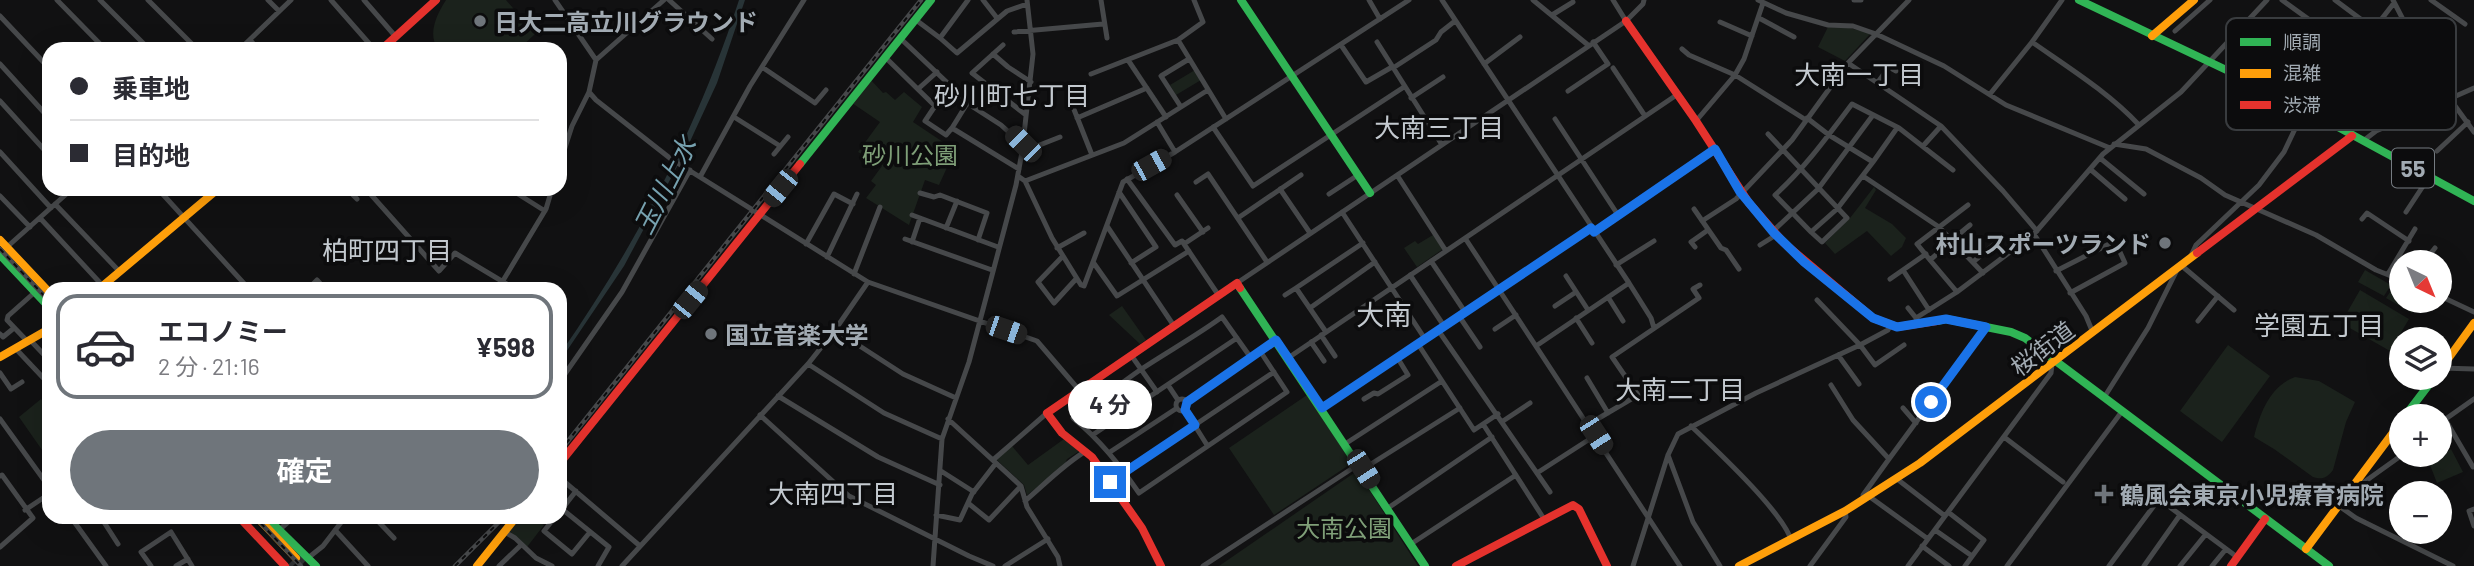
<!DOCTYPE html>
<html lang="ja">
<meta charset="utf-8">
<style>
:root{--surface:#fff;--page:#f7f7f7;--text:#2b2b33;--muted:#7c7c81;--line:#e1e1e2;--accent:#6f757b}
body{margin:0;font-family:Barlow,"Noto Sans JP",sans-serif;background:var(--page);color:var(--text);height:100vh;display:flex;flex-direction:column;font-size:26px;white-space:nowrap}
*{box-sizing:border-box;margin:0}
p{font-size:23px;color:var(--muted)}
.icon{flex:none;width:38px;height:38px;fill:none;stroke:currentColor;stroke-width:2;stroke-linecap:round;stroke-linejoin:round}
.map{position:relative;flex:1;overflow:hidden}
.side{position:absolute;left:42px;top:282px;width:525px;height:242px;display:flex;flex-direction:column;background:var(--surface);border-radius:21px;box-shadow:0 7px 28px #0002}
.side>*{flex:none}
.hud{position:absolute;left:42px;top:42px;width:525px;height:154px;border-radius:21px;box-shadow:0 7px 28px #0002;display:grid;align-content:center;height:154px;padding:0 28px;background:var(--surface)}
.needle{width:46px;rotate:137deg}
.tools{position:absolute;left:2389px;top:250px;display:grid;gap:14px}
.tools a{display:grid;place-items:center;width:63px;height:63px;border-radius:50%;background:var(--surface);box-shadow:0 7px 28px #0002;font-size:35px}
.end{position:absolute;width:32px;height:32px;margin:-16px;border:9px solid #1a73e8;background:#fff;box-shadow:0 0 0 4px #fff}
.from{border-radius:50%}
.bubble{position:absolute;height:49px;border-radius:24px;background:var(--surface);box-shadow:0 7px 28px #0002;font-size:23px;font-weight:700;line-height:49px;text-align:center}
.car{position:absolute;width:21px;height:42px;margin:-21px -10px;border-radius:9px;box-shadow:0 0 5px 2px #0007;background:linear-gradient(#222 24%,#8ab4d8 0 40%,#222 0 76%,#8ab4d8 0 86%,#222 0)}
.hud b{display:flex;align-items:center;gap:24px;height:66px;font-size:26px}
.hud b+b{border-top:2px solid var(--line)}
.hud i{width:18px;height:18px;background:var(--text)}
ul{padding:12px 0 0;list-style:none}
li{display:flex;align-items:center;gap:21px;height:105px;margin:0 14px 10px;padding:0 14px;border:4px solid var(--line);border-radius:21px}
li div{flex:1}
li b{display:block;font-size:26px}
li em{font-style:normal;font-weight:700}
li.active{border-color:var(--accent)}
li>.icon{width:63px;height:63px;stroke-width:1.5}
.button{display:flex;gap:14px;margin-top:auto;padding:14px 28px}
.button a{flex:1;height:80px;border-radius:42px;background:var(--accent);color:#fff;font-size:28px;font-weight:700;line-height:80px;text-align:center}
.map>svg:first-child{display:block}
.green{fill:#1b221c}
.water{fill:#283437}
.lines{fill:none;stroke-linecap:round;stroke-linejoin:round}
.primary-tunnel{stroke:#2e3032;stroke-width:9;stroke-dasharray:9 4.5;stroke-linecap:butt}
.street{stroke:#46484a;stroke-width:5}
.fast{stroke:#30b455;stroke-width:8}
.slow{stroke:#ff9f0a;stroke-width:8}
.jam{stroke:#e5322d;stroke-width:8}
.rail-casing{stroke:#46484a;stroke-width:4.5}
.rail{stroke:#0c0c0d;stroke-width:2;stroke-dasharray:5;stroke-linecap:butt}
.route{stroke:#1a73e8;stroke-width:9}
.poi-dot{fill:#6f757b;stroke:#0c0c0d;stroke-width:2.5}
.labels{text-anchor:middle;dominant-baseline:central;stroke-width:7;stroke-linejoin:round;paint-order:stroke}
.shield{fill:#0c0c0d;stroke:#757b81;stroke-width:2}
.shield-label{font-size:23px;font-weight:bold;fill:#a2abb3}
.poi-label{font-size:24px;font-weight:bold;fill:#a2abb3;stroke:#0c0c0d;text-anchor:start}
.park-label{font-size:24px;fill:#7f9f78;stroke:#0c0c0d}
.street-label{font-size:24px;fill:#a2abb3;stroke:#0c0c0d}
.neighbourhood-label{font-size:26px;fill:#c3c9cf;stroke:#0c0c0d}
.water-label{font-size:26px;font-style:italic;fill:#77a2b0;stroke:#0c0c0d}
.quarter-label{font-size:28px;fill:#c3c9cf;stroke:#0c0c0d}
.key{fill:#0c0c0d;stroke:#393c3f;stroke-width:2}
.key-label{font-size:19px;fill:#a2abb3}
</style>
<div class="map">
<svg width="2474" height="566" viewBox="0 0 2474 566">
<rect width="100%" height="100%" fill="#111112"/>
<path class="green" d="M446,0H506L535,34L519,49H438C427,34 437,14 446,0Z
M1828,27L1849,28L1871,33L1845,61L1818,47Z
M1195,70L1201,80L1176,95L1170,85Z
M870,79L883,93L886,92L895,100L904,92L922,107L913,122L955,150L939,185L925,180L909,225L866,198L876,185L871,181L882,166L858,152L880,122L852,103Z
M1874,187L1876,190L1865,208L1892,224L1906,238L1902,247L1891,256L1867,231L1835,254L1825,243L1850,218Z
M1433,235L1443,249L1417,267L1404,248L1415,241L1418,244Z
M2365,270L2391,285L2384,296L2358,282Z
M2394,286L2401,291V301H2419L2412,313L2386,298Z
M2360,290L2409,319L2390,351L2341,323Z
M1122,306L1146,340L1140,344L1109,315Z
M2228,345L2270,376L2222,442L2180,411Z
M2295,377L2319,381L2355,402L2346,422L2333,470C2327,478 2322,480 2313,477L2274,449L2254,437C2260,413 2270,386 2295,377Z
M1307,395L1352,463L1274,515L1229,448Z
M41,399L49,411V460L19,417Z
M1064,439L1081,450L1067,459L1063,468L1027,495L1024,485L996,459L1012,446L1028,465Z
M2451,449L2463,472L2437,483L2430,465Z
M1357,471L1418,566H1219Z
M521,516H528L534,522L537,519L544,525L527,547L509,531Z"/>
<path class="water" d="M739,0H745L717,83L687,148L624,266L560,361V354C636,245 698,127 739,0Z"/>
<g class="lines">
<path class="primary-tunnel" d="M296,558L305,566
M290,563L293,566"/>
<path class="street" d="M57,0L105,49
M100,0L149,49
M148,0L197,49
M268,0L279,11
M331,0L374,49
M364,0L396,37
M555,0L596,60
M669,0L712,39
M983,0L997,18
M1101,0L1107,38
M1369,0L1380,19
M1442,0L1629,283L1651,318L1654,328
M1533,0L1588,45
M1613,0L1626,21
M1758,0L1786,13L1828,25L1853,26L1876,34L1944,66L2006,105L2110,148
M1854,0H1861
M2282,0L2354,52
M2335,0L2429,70
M2393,0L2429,70L2474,132
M2431,0L2465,24
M1552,15L1573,2
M0,16L49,68
M1759,18L1794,37
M916,20L940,38L968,0
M1720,22L1752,36
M2175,31L2210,0
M1014,32L1103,24
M900,38L973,107L1001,125L1022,144
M940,38L957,53L1007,11L1027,4
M250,40L258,49
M1178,40L1226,119
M1377,42L1442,145
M2032,42C2069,68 2108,92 2139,125
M1003,45L972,73L1026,115
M1341,45L1366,82L1392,67
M240,49L291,0
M1682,49L1689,55L1735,75L1806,120
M993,54L1008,67L1031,82
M885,57L935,106L925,121L946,135L952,128L1019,169
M1128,60L1166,117
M1848,63L1941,126L2003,191L2037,231
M0,64L49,118
M1484,64L1520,37
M762,67L815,103L826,90
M1393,68L1436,40L1441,32L1455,21
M1613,68L1645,116
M1091,74L1178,40L1203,22L1194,0
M1878,82L1889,67L1896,71
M918,89L937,72
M1568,91L1608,64L1593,42
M589,92L596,100L671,159L868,282L1037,341L1079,390
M1990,94L2032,42L2062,0
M1411,98L1443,77
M0,101L49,155
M1073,107L1092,155
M1181,107L1161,76L1189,59
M2301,108L2373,30L2394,3
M734,117L780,146
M1077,118L1147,88
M1807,118L1829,135L1873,162L1837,209L1811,232L1775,195C1805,168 1827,137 1852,104L1899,128L1953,170
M1555,119L1618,215
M1696,121L1735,75L1744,59L1763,3
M1157,122L1175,152
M1213,127L1253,186L1404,87
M952,128L968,102
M1768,134L1847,218L1822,242L1811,232
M2363,141L2376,131L2474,88
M2114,144L2146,149L2201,178L2225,195L2316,235L2376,270L2401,280
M1923,146L1941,126
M2437,151L2468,122
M0,152L51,208
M1022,152L1060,137
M774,154L788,137
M2100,158L2144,194
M1873,162L1897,128
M560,163L572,126L589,92L596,60L664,0
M2090,169L2125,199
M1397,175L1446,251
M1018,176L1025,181L1052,238L1081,285L1084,286L1123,182L1175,152L1409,0
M1863,176L1939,227L1983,273
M700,177L750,86L804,0
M1127,179L1175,245L1182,241L1184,244
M1025,181L1124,143L1208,90
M1196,182L1208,174L1267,262
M158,189L249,289
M347,189L357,199
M366,189L439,271L455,253L515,289
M510,189L545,211
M1280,189L1310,233
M1119,192L1156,247L1131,263
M920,193L934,197L940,195L987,213L978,240
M1329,194L1358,175
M1177,195L1203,232
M0,196L30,227
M55,204L119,271
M1694,209L1721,248L1726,250L1739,269
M1342,212L1425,339
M2406,212L2429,177
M912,215L998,247
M40,218L103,286
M1238,218L1301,175
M2362,219L2367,213L2409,241
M1702,221L1736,199L1792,140L1848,63L1909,0
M1107,226L1174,326
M946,228L957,201
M1208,228L1184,244L1219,296
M1773,231L1818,189L1873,115
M1594,232L1715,149
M2034,234L2086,316L2093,333
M1465,238L1680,566
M905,239L992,270
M1953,239L1970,225
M1953,240L1930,260L1917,244L1968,205
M912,242L920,218
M806,244L834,194L853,204
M1760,245L1776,235
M7,247L72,189
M1695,247L1691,242L1708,230
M1057,248L1084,233
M827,257L857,194
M1062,257L1038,282L1054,303L1076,279
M2190,258L2196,245L2259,185L2284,152L2304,110
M1930,260L1957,292
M1431,261L1465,312
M1093,262L1117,296L1189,251
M1973,262L1997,242
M2424,262L2435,248
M1616,265L1654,241
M2182,266L2234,310
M1903,270L1929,310
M2056,271L2115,241L2125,263L2070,293
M854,274L880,207
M2388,274L2415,229
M1410,275L1444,326
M1566,276L1588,310
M1890,279L1926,254
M1237,283L1626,21L1643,4L1644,0
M308,289L317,280L325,289
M498,289L546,209L552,189
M1285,295L1296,288
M2440,296L2474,312
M1608,297L1623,321
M1817,300L1860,345L1875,365L1904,345
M1555,306L1576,292
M1310,308L1375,262
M1908,308L1916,318
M1459,316L1480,347
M1576,318L1592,343
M2198,321L2218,296
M1917,324L1916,318L1957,292L2034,234L2103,154L2181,92L2267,0
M1495,329L1516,315
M835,330L903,374L956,398
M1438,330L1550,492
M1326,332L1296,288L1363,243
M0,334L3,337L14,328
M1321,335L1335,356
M31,341L49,360
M28,342L7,320L8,316L35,292
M1311,342L1324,361
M1418,344L1474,430L1498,414
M1536,346L1629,283
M16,349L49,384
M1131,355L1157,392
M1838,355L1859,384
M1251,358L1222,317C1196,336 1167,352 1140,370C1117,386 1096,403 1073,418C1100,440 1119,464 1139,493L1287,392L1260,351
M1288,358L1678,94
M808,364L884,413L942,439
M2441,368L2474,369
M0,373L11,389L22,382
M1587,378L1608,413
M560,381L622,292L690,170
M1168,385L1178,400
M1831,385L1853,420L1889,459L1986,327
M778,396L878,457L940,485
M2105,396L2148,328L2176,272
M1176 405a6 6 0 1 1 12 0a6 6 0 1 1-12 0Z
M1364,399L1374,393L1378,394L1408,375L1397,357
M1187,402L1276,340
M1322,408L1591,228
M1903,408L1916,423
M1185,410L1207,445
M760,415L849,496L969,556L993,566
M0,419L49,487
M948,419L1021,486L1027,507L1058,557L1060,566
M2445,419L2473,467
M1503,421L1530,403
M2440,423L2474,399
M1483,424L1544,519
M1589,424L1638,395L1612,357L1699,298L1693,289L1700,285
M1691,426C1714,448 1783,512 1791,540
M1094,434L1237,338
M2004,437L2063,482
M1345,444L1442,381
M1110,452L1177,408
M1668,455L1693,522L1720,566
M2425,455L2430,461
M993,460L1047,413
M1363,469L1460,408
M941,471L974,492
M1537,473L1596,435
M0,476L2,475L33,518L0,547
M560,478L640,546
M1897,479L1945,516
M1110,482L1274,372
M2354,485H2360L2402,455
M576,491L562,509L609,547L598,566
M1870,497L1928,539
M1864,500L1863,495L1889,459
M1025,501C1045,484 1064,464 1086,451
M968,503L989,520L1021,486
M2339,506L2356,518L2453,566
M1388,508L1492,437
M2474,509L2469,511L2474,526
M25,510L49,494
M1948,512L1984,540L1965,566
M936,515L960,520L972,494L996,463
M70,516L106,566
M100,516L118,544
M373,516L394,538
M556,516L544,531L572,554L590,532
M279,530L295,516
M335,530L368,566
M1935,530L1972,556
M505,532L515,538L536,558L552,566
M1411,544L1516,475
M1922,546L1949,566
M308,558L323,546L346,516
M151,566L141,552L171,532L192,566
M176,566L188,559
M499,566L521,545
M622,566L808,364L835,330L868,282
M933,566L942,439L969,362L1016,185L1022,152L1033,54L1027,0
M1005,566L1048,539
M1203,566L1359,464
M1633,566L1668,455L1678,434L1756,393L1860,345L1888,330L1890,326
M1810,566L1846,517L1845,511
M1908,566L2051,373L2052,364
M2007,566L2123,410
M2109,566L2159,499L2237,557
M2144,566L2180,515
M2180,566L2206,534
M2212,566L2226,549"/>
<path class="fast" d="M1241,0L1370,193
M2079,0L2279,95L2474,201
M800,164L931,0
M0,255L49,307
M1240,288L1425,566
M1937,321L1946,319L2011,332L2025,338L2329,566
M2405,416L2434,378
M265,516L316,566"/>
<path class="slow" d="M2152,36L2194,0
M0,240L49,292
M99,289L218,189
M0,357L49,329
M2440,370L2474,323
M256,516L296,558
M2306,549L2401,422
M477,566L517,516
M1739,566L1845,511L1920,463L2197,253"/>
<path class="jam" d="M1626,21L1696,121L1749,203L1784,243L1873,318L1897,327L1937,321
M382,49L436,0
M2197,253L2352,136
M560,463L800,164
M238,516L285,566
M1161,566L1142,528L1092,457L1062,433L1047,413L1237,283L1240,288
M1456,566L1573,505L1579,509L1607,566
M2231,566L2265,519"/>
<g class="rail-casing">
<path id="rail" d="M0,249L49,301
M560,451L921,0
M254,516L301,566
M455,566L505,516"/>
</g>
<use href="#rail" class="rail"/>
</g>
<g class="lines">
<path class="route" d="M1110,482L1195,425L1185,410L1187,402L1276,340L1322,408L1591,228L1594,232L1715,149L1740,192L1773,232L1804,262L1873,318L1897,327L1946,319L1986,327L1931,402"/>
</g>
<g class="poi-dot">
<circle cx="480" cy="21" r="7"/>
<circle cx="2165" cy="243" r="7"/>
<circle cx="711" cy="334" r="7"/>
<path d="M2100.5 483.5h7v7h7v7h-7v7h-7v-7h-7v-7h7z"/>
</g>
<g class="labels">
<rect class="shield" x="2392" y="148.5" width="42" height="39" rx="5"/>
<g class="shield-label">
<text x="2413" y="168">55</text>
</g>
<g class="poi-label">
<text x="494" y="21">日大二高立川グラウンド</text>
<text x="2151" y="243" text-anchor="end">村山スポーツランド</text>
<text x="725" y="334">国立音楽大学</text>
<text x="2120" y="494">鶴風会東京小児療育病院</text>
</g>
<g class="park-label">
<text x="910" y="154">砂川公園</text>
<text x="1344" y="527">大南公園</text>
</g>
<g class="street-label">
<text transform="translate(2042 348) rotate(-37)">桜街道</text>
</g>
<g class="neighbourhood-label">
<text x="1859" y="73">大南一丁目</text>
<text x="1012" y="94">砂川町七丁目</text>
<text x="1439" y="126">大南三丁目</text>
<text x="387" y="249">柏町四丁目</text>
<text x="2319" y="324">学園五丁目</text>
<text x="1680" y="388">大南二丁目</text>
<text x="833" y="492">大南四丁目</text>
</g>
<g class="water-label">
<text transform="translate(664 185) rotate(-63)">玉川上水</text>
</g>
<g class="quarter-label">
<text x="1384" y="314">大南</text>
</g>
</g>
<rect x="2226" y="18" width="230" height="112" rx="10" class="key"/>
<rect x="2240" y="38" width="31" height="8" fill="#30b455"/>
<rect x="2240" y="69" width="31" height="9" fill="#ff9f0a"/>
<rect x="2240" y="101" width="31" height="8" fill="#e5322d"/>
<g class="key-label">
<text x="2283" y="49">順調</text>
<text x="2283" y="80">混雑</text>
<text x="2283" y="112">渋滞</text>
</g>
</svg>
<div class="tools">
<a><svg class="needle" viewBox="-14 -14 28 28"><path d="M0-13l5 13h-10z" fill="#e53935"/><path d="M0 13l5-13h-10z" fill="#7c7c81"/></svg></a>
<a><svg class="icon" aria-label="layers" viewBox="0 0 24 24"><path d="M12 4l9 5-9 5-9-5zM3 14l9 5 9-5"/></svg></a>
<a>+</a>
<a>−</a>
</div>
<i class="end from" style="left:1931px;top:402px"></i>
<i class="end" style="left:1110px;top:482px"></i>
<div class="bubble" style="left:1068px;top:380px;width:84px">4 分</div>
<i class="car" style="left:1023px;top:144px;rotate:315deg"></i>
<i class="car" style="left:1151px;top:165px;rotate:61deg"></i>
<i class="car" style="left:780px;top:188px;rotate:219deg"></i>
<i class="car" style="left:690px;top:300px;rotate:39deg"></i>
<i class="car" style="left:1006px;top:330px;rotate:109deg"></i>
<i class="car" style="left:1596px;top:435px;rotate:147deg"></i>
<i class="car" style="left:1363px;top:469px;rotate:147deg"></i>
<div class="hud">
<b><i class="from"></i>乗車地</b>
<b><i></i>目的地</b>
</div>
<section class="side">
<ul>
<li class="active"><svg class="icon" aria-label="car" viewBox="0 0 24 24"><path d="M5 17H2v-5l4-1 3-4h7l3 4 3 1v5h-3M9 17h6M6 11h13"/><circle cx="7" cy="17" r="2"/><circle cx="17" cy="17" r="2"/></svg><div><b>エコノミー</b><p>2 分 · 21:16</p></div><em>¥598</em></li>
</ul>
<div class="button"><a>確定</a></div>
</section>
</div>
